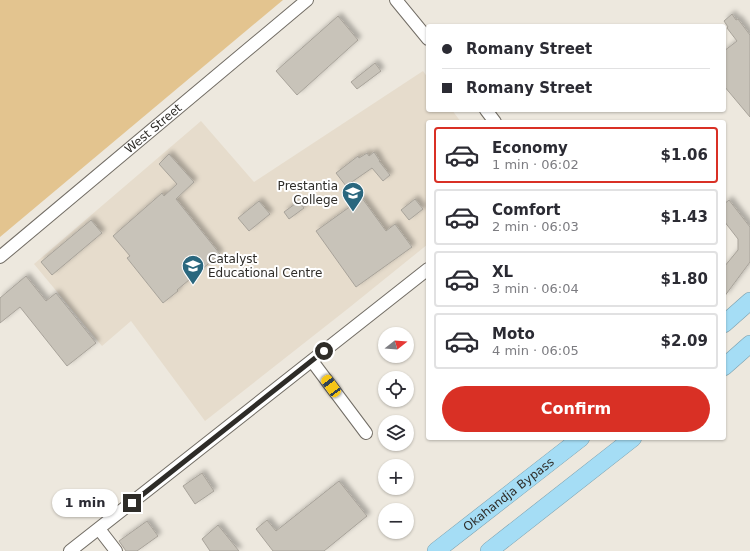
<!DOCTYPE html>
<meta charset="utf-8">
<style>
:root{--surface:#fff;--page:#f7f7f7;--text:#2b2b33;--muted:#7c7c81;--line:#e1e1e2;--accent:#d93025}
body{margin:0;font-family:"DejaVu Sans",sans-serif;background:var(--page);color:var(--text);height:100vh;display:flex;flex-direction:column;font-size:15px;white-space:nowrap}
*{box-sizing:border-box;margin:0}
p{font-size:13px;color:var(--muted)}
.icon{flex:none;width:22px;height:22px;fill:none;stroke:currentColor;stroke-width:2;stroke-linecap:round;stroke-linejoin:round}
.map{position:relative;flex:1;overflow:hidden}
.details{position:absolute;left:426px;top:120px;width:300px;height:320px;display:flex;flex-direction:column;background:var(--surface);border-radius:4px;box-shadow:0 1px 3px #0004}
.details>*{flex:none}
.top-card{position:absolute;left:426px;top:24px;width:300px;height:88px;border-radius:4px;box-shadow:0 1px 3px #0004;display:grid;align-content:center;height:88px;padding:0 16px;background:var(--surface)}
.needle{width:26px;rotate:73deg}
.tools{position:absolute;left:378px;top:327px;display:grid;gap:8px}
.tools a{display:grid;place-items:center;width:36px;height:36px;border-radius:50%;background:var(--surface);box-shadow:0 1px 3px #0004;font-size:20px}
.end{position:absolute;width:18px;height:18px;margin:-9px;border:5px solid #2e2c28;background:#fff;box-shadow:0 0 0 2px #fff}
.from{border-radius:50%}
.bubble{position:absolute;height:28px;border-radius:14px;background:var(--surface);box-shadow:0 1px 3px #0004;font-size:13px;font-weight:800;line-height:28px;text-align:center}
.car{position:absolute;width:12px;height:24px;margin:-12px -6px;border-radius:5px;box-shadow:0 0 3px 1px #0007;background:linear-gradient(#f5c518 24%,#345 0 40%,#f5c518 0 76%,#345 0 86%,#f5c518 0)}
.top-card b{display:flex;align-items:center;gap:14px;height:38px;font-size:15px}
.top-card b+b{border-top:1px solid var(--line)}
.top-card i{width:10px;height:10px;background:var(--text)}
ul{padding:7px 0 0;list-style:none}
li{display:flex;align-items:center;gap:12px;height:56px;margin:0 8px 6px;padding:0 8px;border:2px solid var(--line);border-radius:4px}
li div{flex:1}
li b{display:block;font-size:15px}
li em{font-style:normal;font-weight:800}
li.on{border-color:var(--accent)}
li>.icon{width:36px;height:36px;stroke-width:1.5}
.primary-button{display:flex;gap:8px;margin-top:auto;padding:8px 16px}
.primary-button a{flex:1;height:46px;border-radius:24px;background:var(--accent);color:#fff;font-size:16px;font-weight:800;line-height:46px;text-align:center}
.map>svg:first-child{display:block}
.built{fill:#e6dccc}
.green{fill:#e3c48f}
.building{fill:#c8c3b9;stroke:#a8a39a;filter:url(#shadow)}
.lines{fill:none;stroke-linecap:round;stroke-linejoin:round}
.minor-casing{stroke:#726d65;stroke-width:14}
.highway-casing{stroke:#7b9fad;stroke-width:18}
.minor{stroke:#fff;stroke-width:12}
.highway{stroke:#a5ddf5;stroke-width:17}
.route{stroke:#2e2c28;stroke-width:5}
.labels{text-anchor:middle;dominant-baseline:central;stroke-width:4;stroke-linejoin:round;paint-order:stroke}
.street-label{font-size:12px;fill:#2e2c28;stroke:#fff}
.poi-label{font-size:12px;fill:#2e2c28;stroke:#fff;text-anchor:end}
</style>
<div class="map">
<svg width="750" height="551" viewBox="0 0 750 551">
<defs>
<filter id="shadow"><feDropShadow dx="3.5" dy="-3.5" stdDeviation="2" flood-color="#0004"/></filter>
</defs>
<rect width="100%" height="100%" fill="#ede8de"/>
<path class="built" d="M423,71L428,78V110H452L461,122H428V244L350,307L205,421L131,321L102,346L34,264L201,121L254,182Z"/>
<path class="green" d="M0,0H283L0,237Z"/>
<path class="building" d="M732,14L736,20L738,19L750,35V117L724,86V51L737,41L727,28L728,27L724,21Z
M338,16L358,40L297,95L276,71Z
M375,63L381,71L357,89L351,82Z
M374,152L380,161H379L390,175L383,181L372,168L346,186L336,173L358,156L359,158L367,153L369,156Z
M169,154L194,182L176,199L220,254L177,290L178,291L163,303L127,258L130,256L113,236L162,193L164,196L177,184L159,164Z
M362,198L386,231L395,224L412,247L356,287L316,231Z
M415,199L423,209L409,220L401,210Z
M729,200L750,227V262L724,297V267L738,250V239L724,221V204Z
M259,201L270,214L249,231L238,218Z
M299,201L304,208L289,219L284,212Z
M91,220L102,233L52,275L41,262Z
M26,276L46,301L56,293L96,343L67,366L20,307L0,323V298Z
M202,473L214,491L195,504L183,486Z
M339,481L367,516L324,551H273L256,529L267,520L276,531Z
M147,521L158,536L137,551H126L119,541Z
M218,525L239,551H210L202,539Z"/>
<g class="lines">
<g class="minor-casing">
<g id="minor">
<path d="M396,0L428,39"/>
<path d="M486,110L495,122"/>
<path id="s1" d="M0,257L307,0"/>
<path d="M312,361L366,433"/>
<path d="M99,529L116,551"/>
<path d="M70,551L154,485L428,269"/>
</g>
</g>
<g class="highway-casing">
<g id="highway">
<path d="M724,324L750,301"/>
<path d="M724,367L750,344"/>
<path id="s2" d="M436,551L581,438"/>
<path d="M489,551L633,438"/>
</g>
</g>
<use href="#minor" class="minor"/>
<use href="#highway" class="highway"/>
</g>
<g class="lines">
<path class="route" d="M132,503L324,351"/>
</g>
<defs>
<g id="school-pin" transform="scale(1.15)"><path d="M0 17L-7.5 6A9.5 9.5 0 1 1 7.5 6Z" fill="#2a677e" stroke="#fff"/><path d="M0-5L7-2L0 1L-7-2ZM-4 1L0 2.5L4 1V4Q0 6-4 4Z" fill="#fff"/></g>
</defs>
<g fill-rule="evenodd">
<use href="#school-pin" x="353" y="193"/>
<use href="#school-pin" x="193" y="266"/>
</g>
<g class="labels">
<g class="street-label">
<text stroke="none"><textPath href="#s1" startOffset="200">West Street</textPath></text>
<text stroke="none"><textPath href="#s2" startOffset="92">Okahandja Bypass</textPath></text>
</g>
<g class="poi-label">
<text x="338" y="186">Prestantia<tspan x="338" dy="14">College</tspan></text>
<text x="208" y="259" text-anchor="start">Catalyst<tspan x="208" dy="14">Educational Centre</tspan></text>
</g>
</g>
</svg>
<div class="tools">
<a><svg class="needle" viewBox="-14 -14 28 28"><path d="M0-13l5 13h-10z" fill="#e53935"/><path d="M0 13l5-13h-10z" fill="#7c7c81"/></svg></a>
<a><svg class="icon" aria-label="locate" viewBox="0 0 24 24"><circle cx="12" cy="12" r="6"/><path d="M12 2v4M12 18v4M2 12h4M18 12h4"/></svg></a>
<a><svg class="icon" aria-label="layers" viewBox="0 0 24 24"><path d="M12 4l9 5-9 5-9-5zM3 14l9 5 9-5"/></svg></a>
<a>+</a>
<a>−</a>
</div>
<i class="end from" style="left:324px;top:351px"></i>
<i class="end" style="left:132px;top:503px"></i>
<div class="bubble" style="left:52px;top:489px;width:66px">1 min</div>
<i class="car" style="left:331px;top:386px;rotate:324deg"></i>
<div class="top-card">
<b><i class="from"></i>Romany Street</b>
<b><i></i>Romany Street</b>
</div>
<section class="details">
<ul>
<li class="on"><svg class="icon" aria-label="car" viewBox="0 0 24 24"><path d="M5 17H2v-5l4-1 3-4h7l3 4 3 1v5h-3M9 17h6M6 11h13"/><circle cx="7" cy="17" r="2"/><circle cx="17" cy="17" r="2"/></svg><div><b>Economy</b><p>1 min · 06:02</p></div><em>$1.06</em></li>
<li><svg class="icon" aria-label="car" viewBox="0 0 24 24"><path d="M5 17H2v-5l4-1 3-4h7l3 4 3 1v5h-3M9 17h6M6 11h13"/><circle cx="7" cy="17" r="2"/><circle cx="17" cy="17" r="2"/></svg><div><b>Comfort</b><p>2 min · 06:03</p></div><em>$1.43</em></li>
<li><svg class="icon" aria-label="car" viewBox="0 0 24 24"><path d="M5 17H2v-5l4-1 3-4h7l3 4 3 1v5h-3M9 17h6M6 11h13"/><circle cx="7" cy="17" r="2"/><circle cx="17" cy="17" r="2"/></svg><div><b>XL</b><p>3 min · 06:04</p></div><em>$1.80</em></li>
<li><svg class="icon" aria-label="car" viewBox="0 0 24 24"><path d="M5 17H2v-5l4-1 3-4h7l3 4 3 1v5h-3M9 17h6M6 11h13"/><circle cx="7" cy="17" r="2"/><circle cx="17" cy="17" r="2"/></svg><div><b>Moto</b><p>4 min · 06:05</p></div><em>$2.09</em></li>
</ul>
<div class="primary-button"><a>Confirm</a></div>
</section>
</div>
